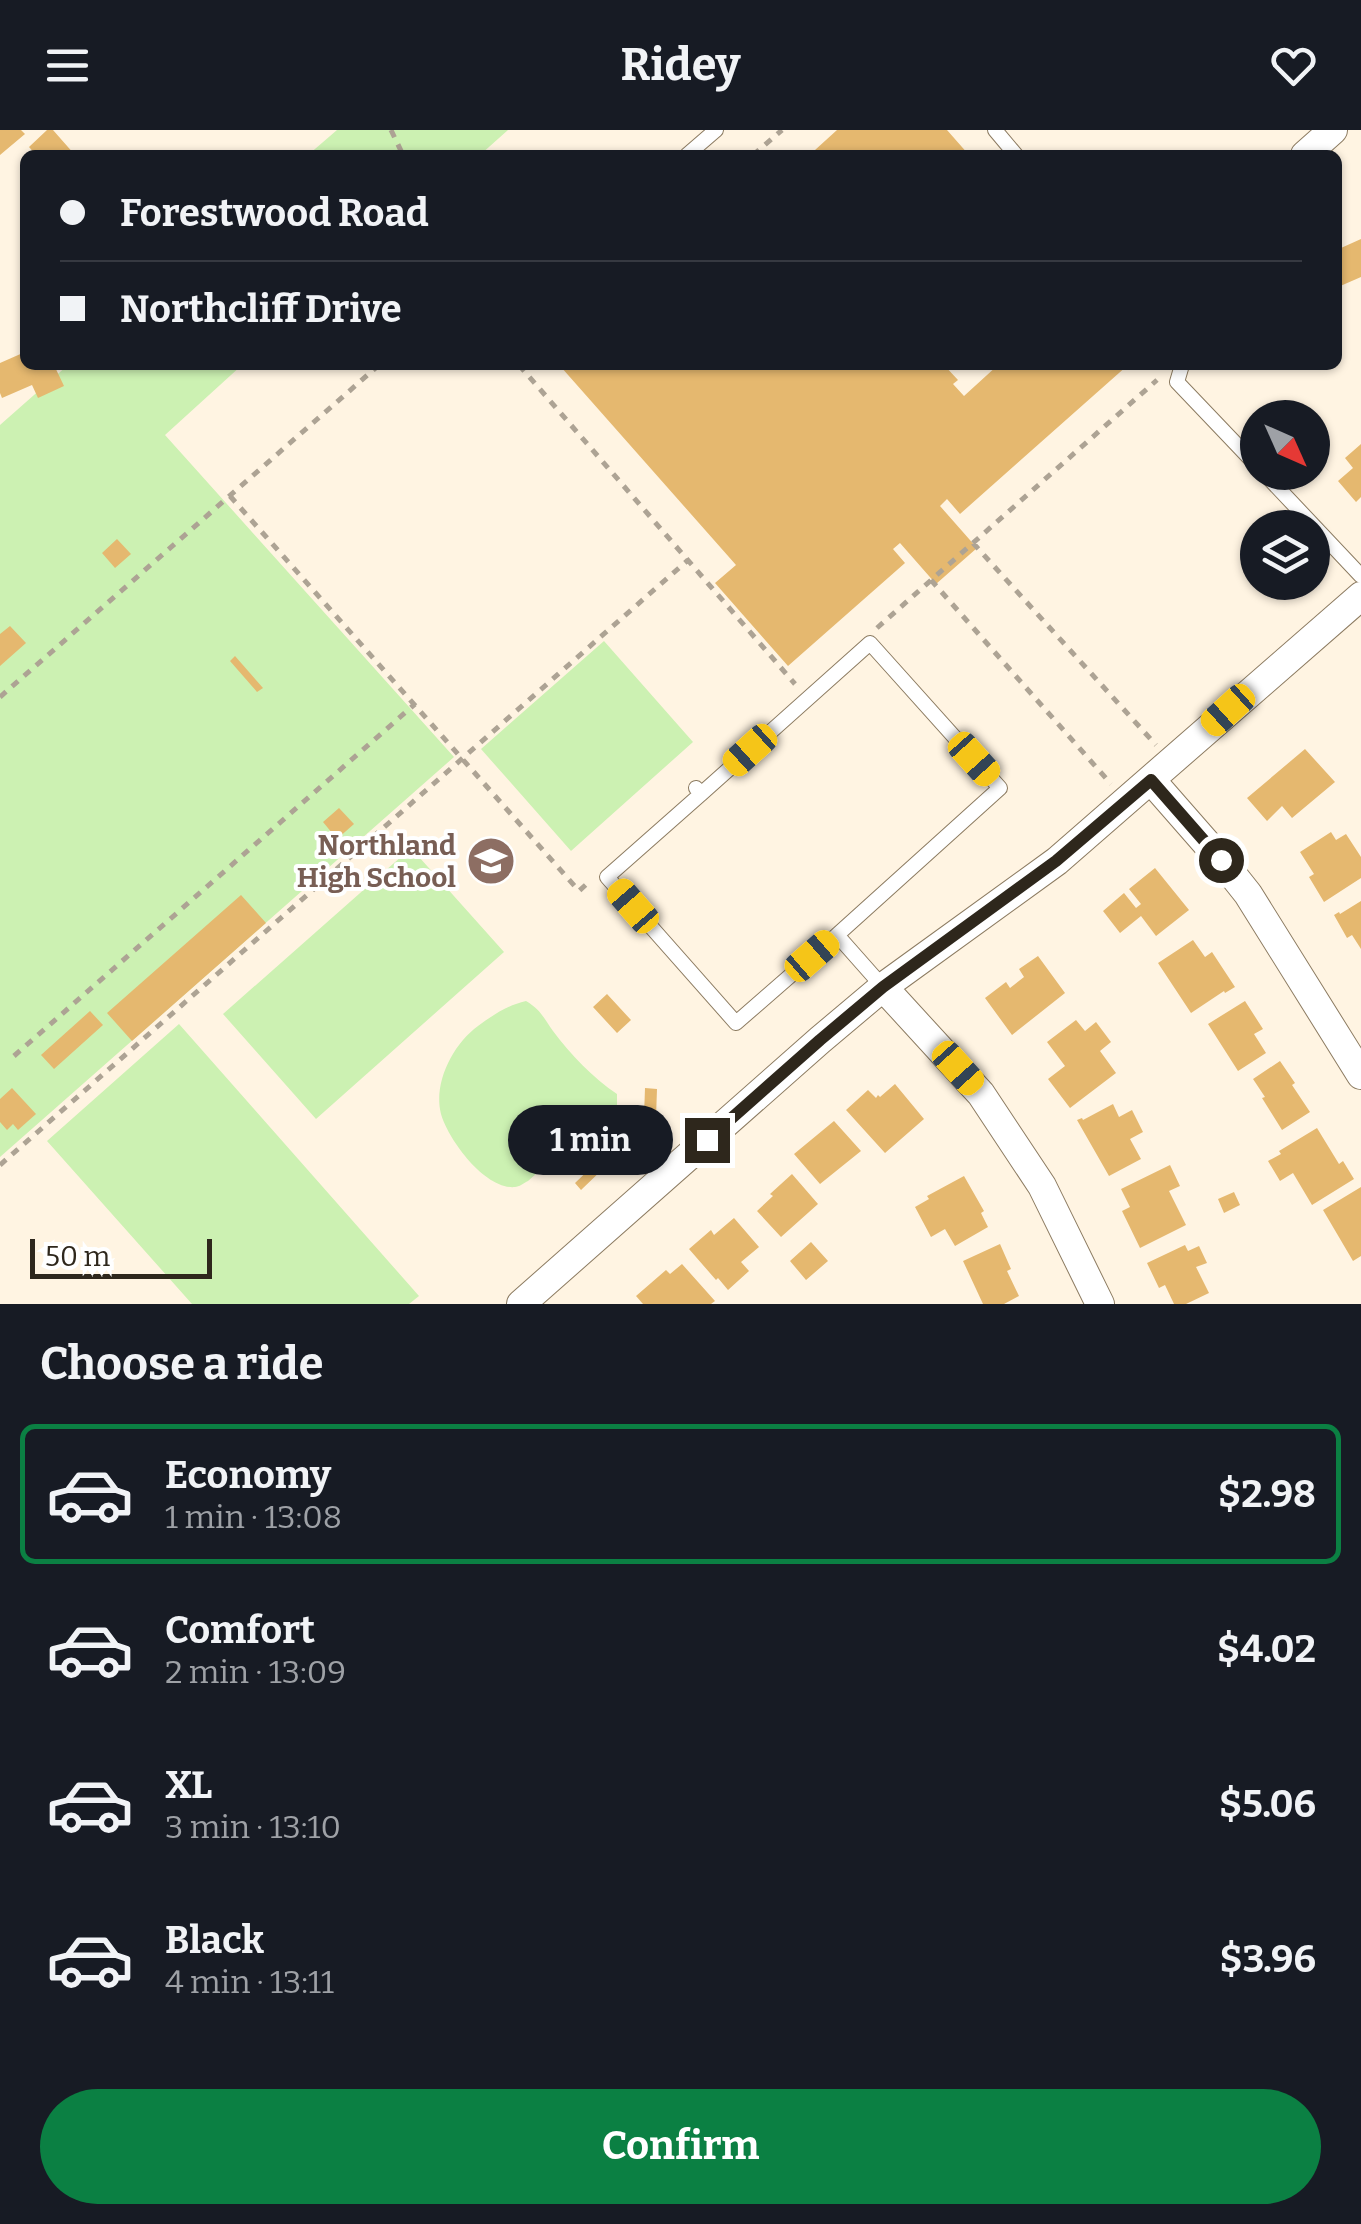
<!DOCTYPE html>
<meta charset="utf-8">
<style>
:root{--surface:#171b24;--page:#20242c;--text:#f1f3f6;--muted:#9ea1a6;--line:#363941;--accent:#0b8043}
body{margin:0;font-family:Bitter,serif;background:var(--page);color:var(--text);height:100vh;display:flex;flex-direction:column;font-size:38px;white-space:nowrap}
*{box-sizing:border-box;margin:0}
p{font-size:32px;color:var(--muted)}
.icon{flex:none;width:55px;height:55px;fill:none;stroke:currentColor;stroke-width:2;stroke-linecap:round;stroke-linejoin:round}
.map{position:relative;height:1174px;overflow:hidden}
.panel{display:flex;flex-direction:column;background:var(--surface);flex:1}
.panel>*{flex:none}
.banner{position:absolute;left:20px;top:20px;width:1322px;height:220px;border-radius:15px;box-shadow:0 2px 8px #0004;display:grid;align-content:center;height:220px;padding:0 40px;background:var(--surface)}
.needle{width:65px;rotate:135deg}
.fabs{position:absolute;left:1240px;top:270px;display:grid;gap:20px}
.fabs a{display:grid;place-items:center;width:90px;height:90px;border-radius:50%;background:var(--surface);box-shadow:0 2px 8px #0004;font-size:50px}
.scale{position:absolute;left:30px;bottom:25px;width:182px;box-sizing:border-box;padding-left:10px;border:5px solid #2e271c;border-top:0;font-size:28px;line-height:35px;white-space:nowrap;color:#2e271c;-webkit-text-stroke:8px #fff;paint-order:stroke}
.end{position:absolute;width:45px;height:45px;margin:-22px;border:12px solid #2e271c;background:#fff;box-shadow:0 0 0 5px #fff}
.from{border-radius:50%}
.bubble{position:absolute;height:70px;border-radius:35px;background:var(--surface);box-shadow:0 2px 8px #0004;font-size:32px;font-weight:700;line-height:70px;text-align:center}
.car{position:absolute;width:30px;height:60px;margin:-30px -15px;border-radius:12px;box-shadow:0 0 8px 2px #0007;background:linear-gradient(#f5c518 24%,#345 0 40%,#f5c518 0 76%,#345 0 86%,#f5c518 0)}
.banner b{display:flex;align-items:center;gap:35px;height:95px;font-size:38px}
.banner b+b{border-top:2px solid var(--line)}
.banner i{width:25px;height:25px;background:var(--text)}
ul{padding:0;list-style:none}
li{display:flex;align-items:center;gap:30px;height:140px;margin:0 20px 15px;padding:0 20px;border:5px solid transparent;border-radius:15px}
li div{flex:1}
li b{display:block;font-size:38px}
li em{font-style:normal;font-weight:700}
li.on{border-color:var(--accent)}
li>.icon{width:90px;height:90px;stroke-width:1.5}
h2{padding:0 40px;font-size:45px;line-height:120px}
.button{display:flex;gap:20px;margin-top:auto;padding:20px 40px}
.button a{flex:1;height:115px;border-radius:60px;background:var(--accent);color:#fff;font-size:40px;font-weight:700;line-height:115px;text-align:center}
header{display:flex;justify-content:space-between;align-items:center;height:130px;padding:0 40px;background:var(--surface);font-size:45px;font-weight:700}
.map>svg:first-child{display:block}
.green{fill:#ccf1b2}
.building{fill:#e5b86f}
.lines{fill:none;stroke-linecap:round;stroke-linejoin:round}
.lane-casing{stroke:#8c7b61;stroke-width:16}
.street-casing{stroke:#8c7b61;stroke-width:30}
.path{stroke:#ada394;stroke-width:5;stroke-dasharray:8 8;stroke-linecap:butt}
.lane{stroke:#fff;stroke-width:14}
.street{stroke:#fff;stroke-width:28}
.route{stroke:#2e271c;stroke-width:12}
.labels{text-anchor:middle;dominant-baseline:central;stroke-width:8;stroke-linejoin:round;paint-order:stroke}
.education-label{font-size:28px;font-weight:bold;fill:#785e54;stroke:#fff;text-anchor:end}
</style>
<header><svg class="icon" aria-label="menu" viewBox="0 0 24 24"><path d="M4 6h16M4 12h16M4 18h16"/></svg>Ridey<svg class="icon" aria-label="heart" viewBox="0 0 24 24"><path d="M12 20l-8-8c-3-5 5-10 8-4 3-6 11-1 8 4z"/></svg></header>
<div class="map">
<svg width="1361" height="1174" viewBox="0 0 1361 1174">
<rect width="100%" height="100%" fill="#fff4e2"/>
<path class="green" d="M337,0H508L480,25H308Z
M68,235H242L165,305L454,627L0,1027V295Z
M604,511L693,612L571,721L481,619Z
M411,718L504,822L316,989L223,884Z
M526,871C541,880 543,887 553,901C571,925 593,948 617,964V976L600,987L528,1051C524,1053 519,1057 515,1057C485,1060 448,1009 441,984C433,953 453,914 478,896C493,885 508,875 526,871Z
M179,894L419,1166L409,1174H192L47,1011Z"/>
<path class="building" d="M0,0H21L25,4L0,25Z
M47,0H53L75,25H36L29,17Z
M837,0H947L969,25H819L815,20Z
M1338,108L1341,118L1361,109V147L1338,157Z
M25,222V235H54L64,256L38,268L32,255L2,268L0,263V233Z
M563,235H944L958,250L953,254L964,266L998,235H1128L960,384L947,369L940,376L977,418L936,454L900,413L893,419L905,433L788,536L715,453L736,435L561,237Z
M1361,314V367L1356,372L1338,351L1353,338L1345,328Z
M117,409L131,424L115,438L102,423Z
M10,496L26,513L0,536V504Z
M235,526L263,558L257,562L230,531Z
M1305,619L1335,652L1292,688L1282,676L1267,691L1247,668Z
M339,678L354,694L337,709L323,692Z
M1331,702L1336,710L1346,704L1361,727V748L1324,772L1309,747L1314,744L1300,722Z
M1155,738L1189,780L1156,806L1141,786L1120,803L1103,781L1124,763L1136,778L1141,774L1129,759Z
M241,765L266,793L132,911L107,883Z
M1361,771V819L1352,805L1347,808L1334,785L1339,782L1340,784Z
M1193,810L1205,827L1212,822L1235,857L1225,863L1224,861L1191,883L1158,833Z
M1038,826L1065,863L1012,905L985,868L1006,852L1010,858L1024,847L1019,839Z
M607,864L631,890L617,903L593,877Z
M1245,871L1263,899L1254,904L1266,923L1238,941L1208,894Z
M90,881L103,895L54,939L41,925Z
M1076,890L1085,901L1096,892L1111,912L1100,921L1116,943L1070,978L1048,949L1065,936L1047,912Z
M1280,931L1295,953L1292,955L1310,982L1282,1000L1262,968L1265,967L1253,949Z
M895,954L924,989L885,1023L846,980L868,960L876,968L878,965L880,967Z
M12,958L36,984L18,1000L13,994L7,1000L0,992V969Z
M645,958L657,959L656,988L644,987Z
M1113,974L1119,987L1132,980L1143,1002L1130,1009L1141,1029L1109,1046L1077,990L1082,988L1083,990Z
M834,991L861,1021L820,1054L794,1024Z
M621,998L638,1015L619,1035L602,1018Z
M1317,998L1339,1034L1343,1031L1354,1049L1312,1075L1293,1043L1280,1051L1268,1031L1281,1024L1279,1021Z
M600,1029L606,1036L581,1060L575,1053Z
M1170,1035L1180,1056L1169,1061L1186,1095L1140,1118L1122,1081L1130,1077L1121,1059Z
M792,1044L818,1074L781,1107L757,1081L773,1066L770,1064Z
M964,1046L984,1081L981,1083L988,1097L955,1116L945,1099L931,1107L915,1077L929,1069L927,1066Z
M1361,1057V1126L1353,1131L1323,1080Z
M1234,1062L1240,1075L1224,1083L1218,1069Z
M734,1088L759,1117L741,1132L749,1141L728,1160L718,1148L716,1150L689,1119L711,1100L714,1105Z
M811,1112L828,1131L806,1150L790,1131Z
M1000,1114L1011,1139L1007,1141L1019,1166L1004,1174H983L963,1131Z
M1185,1115L1188,1121L1199,1116L1207,1133L1196,1137L1209,1163L1186,1174H1174L1165,1155L1159,1158L1147,1133Z
M682,1134L715,1171L711,1174H643L636,1166L666,1140L670,1144Z"/>
<g class="lines">
<g class="lane-casing">
<path id="lane" d="M995,0L1016,25
M687,25L716,0
M1182,235L1177,252L1258,337
M1263,342L1361,446
M696,658L701,664L870,513L1000,658L837,805L883,857
M701,664L607,747L736,893L837,805"/>
</g>
<g class="street-casing">
<path id="street" d="M1305,25L1333,0
M1151,650L1221,730L1248,764L1361,945
M883,857L981,964L1042,1056L1100,1174
M521,1174L820,910L883,857L1057,731L1361,466"/>
</g>
<path class="path" d="M391,0L403,25
M753,25L782,0
M519,235L795,554
M230,366L579,761L591,750
M973,413L1156,615
M931,450L1111,654
M877,498L1157,250
M0,567L379,235
M14,926L415,574
M0,1035L688,430"/>
<use href="#lane" class="lane"/>
<use href="#street" class="street"/>
</g>
<g class="lines">
<path class="route" d="M707,1010L820,910L883,857L1056,731L1151,650L1221,730"/>
</g>
<defs>
<g id="school-disc" transform="scale(2.5)"><circle r="9.5" fill="#8d6e63" stroke="#fff"/><path d="M0-5L7-2L0 1L-7-2ZM-4 1L0 2.5L4 1V4Q0 6-4 4Z" fill="#fff"/></g>
</defs>
<g fill-rule="evenodd">
<use href="#school-disc" x="491" y="731"/>
</g>
<g class="labels">
<g class="education-label">
<text x="456" y="715">Northland<tspan x="456" dy="32">High School</tspan></text>
</g>
</g>
</svg>
<div class="fabs">
<a><svg class="needle" viewBox="-14 -14 28 28"><path d="M0-13l5 13h-10z" fill="#e53935"/><path d="M0 13l5-13h-10z" fill="#9ea1a6"/></svg></a>
<a><svg class="icon" aria-label="layers" viewBox="0 0 24 24"><path d="M12 4l9 5-9 5-9-5zM3 14l9 5 9-5"/></svg></a>
</div>
<div class="scale">50 m</div>
<i class="end from" style="left:1221px;top:730px"></i>
<i class="end" style="left:707px;top:1010px"></i>
<div class="bubble" style="left:508px;top:975px;width:165px">1 min</div>
<i class="car" style="left:1228px;top:580px;rotate:228deg"></i>
<i class="car" style="left:750px;top:620px;rotate:228deg"></i>
<i class="car" style="left:974px;top:629px;rotate:138deg"></i>
<i class="car" style="left:633px;top:776px;rotate:319deg"></i>
<i class="car" style="left:812px;top:826px;rotate:49deg"></i>
<i class="car" style="left:958px;top:938px;rotate:138deg"></i>
<div class="banner">
<b><i class="from"></i>Forestwood Road</b>
<b><i></i>Northcliff Drive</b>
</div>
</div>
<section class="panel">
<h2>Choose a ride</h2>
<ul>
<li class="on"><svg class="icon" aria-label="car" viewBox="0 0 24 24"><path d="M5 17H2v-5l4-1 3-4h7l3 4 3 1v5h-3M9 17h6M6 11h13"/><circle cx="7" cy="17" r="2"/><circle cx="17" cy="17" r="2"/></svg><div><b>Economy</b><p>1 min · 13:08</p></div><em>$2.98</em></li>
<li><svg class="icon" aria-label="car" viewBox="0 0 24 24"><path d="M5 17H2v-5l4-1 3-4h7l3 4 3 1v5h-3M9 17h6M6 11h13"/><circle cx="7" cy="17" r="2"/><circle cx="17" cy="17" r="2"/></svg><div><b>Comfort</b><p>2 min · 13:09</p></div><em>$4.02</em></li>
<li><svg class="icon" aria-label="car" viewBox="0 0 24 24"><path d="M5 17H2v-5l4-1 3-4h7l3 4 3 1v5h-3M9 17h6M6 11h13"/><circle cx="7" cy="17" r="2"/><circle cx="17" cy="17" r="2"/></svg><div><b>XL</b><p>3 min · 13:10</p></div><em>$5.06</em></li>
<li><svg class="icon" aria-label="car" viewBox="0 0 24 24"><path d="M5 17H2v-5l4-1 3-4h7l3 4 3 1v5h-3M9 17h6M6 11h13"/><circle cx="7" cy="17" r="2"/><circle cx="17" cy="17" r="2"/></svg><div><b>Black</b><p>4 min · 13:11</p></div><em>$3.96</em></li>
</ul>
<div class="button"><a>Confirm</a></div>
</section>
